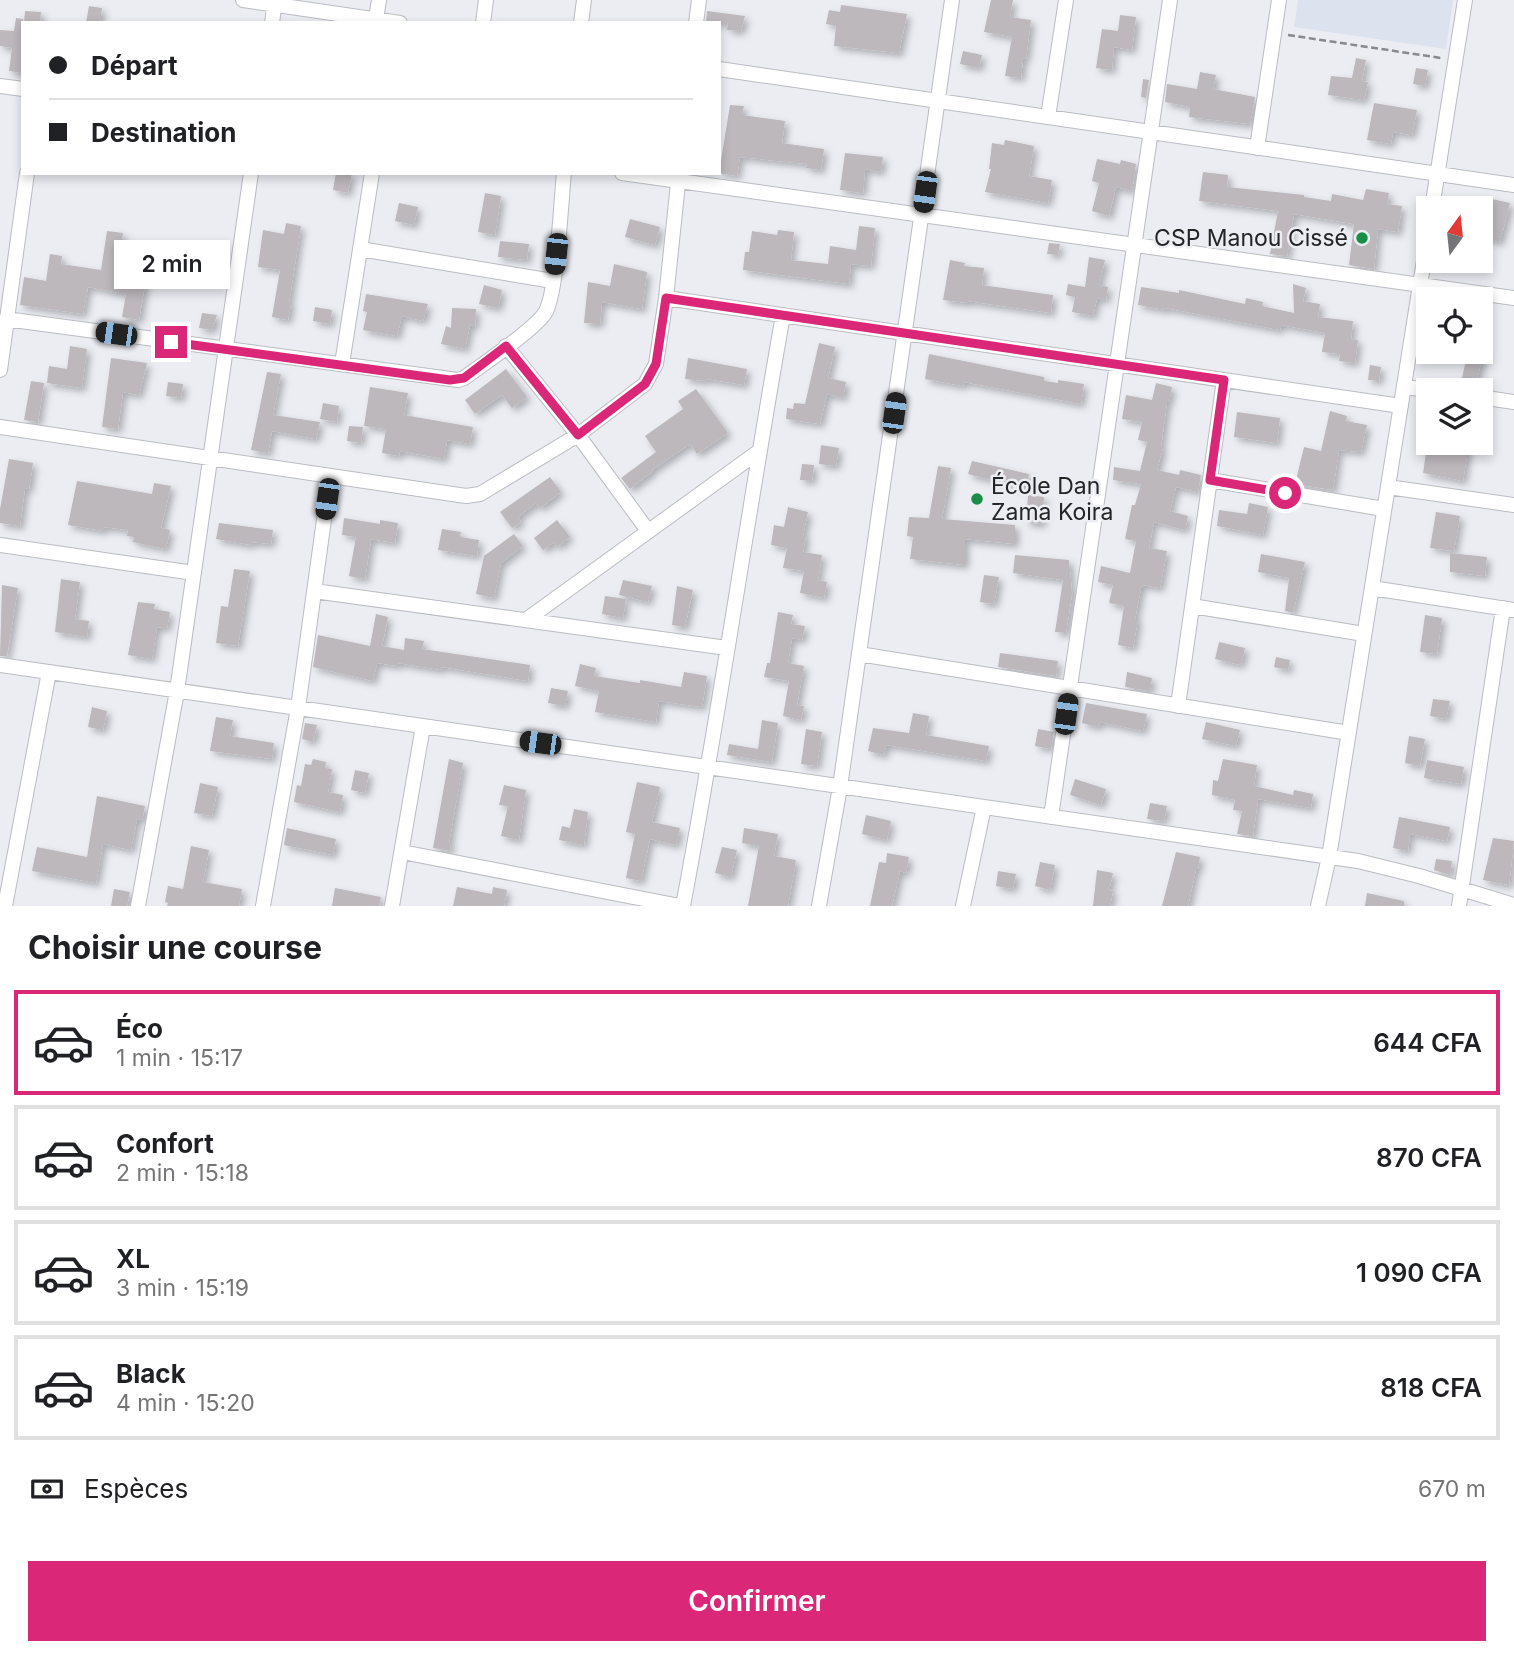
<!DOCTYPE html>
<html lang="fr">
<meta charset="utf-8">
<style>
:root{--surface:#fff;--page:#f2f2f2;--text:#202124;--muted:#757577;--line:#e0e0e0;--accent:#db2777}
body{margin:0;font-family:Inter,sans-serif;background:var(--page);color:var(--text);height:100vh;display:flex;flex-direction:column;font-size:26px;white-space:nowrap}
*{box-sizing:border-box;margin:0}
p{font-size:23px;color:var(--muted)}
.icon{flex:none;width:38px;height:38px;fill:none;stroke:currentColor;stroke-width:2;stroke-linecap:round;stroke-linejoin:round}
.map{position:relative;height:906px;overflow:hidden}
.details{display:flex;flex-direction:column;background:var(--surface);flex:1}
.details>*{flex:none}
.guide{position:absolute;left:21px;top:21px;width:700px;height:154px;border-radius:0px;box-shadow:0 4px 10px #0003;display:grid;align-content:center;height:154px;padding:0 28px;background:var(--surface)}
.needle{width:46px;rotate:15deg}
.buttons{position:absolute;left:1416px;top:196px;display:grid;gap:14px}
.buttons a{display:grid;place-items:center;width:77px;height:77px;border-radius:0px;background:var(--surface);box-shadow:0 4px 10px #0003;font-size:35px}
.end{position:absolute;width:32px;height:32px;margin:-16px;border:9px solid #db2777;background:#fff;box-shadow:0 0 0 4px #fff}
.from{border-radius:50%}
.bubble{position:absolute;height:49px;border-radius:0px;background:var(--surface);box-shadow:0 4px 10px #0003;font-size:23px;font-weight:600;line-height:49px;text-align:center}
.car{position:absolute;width:21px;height:42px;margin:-21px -10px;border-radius:9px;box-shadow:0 0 5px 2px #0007;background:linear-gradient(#222 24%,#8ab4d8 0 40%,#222 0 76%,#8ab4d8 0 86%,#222 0)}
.guide b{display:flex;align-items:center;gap:24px;height:66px;font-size:26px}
.guide b+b{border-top:2px solid var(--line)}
.guide i{width:18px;height:18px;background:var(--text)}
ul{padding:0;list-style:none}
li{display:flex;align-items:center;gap:21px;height:105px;margin:0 14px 10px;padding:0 14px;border:4px solid var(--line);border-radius:0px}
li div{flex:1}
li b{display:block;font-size:26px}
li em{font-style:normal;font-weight:600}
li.active{border-color:var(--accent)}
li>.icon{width:63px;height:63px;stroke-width:1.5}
h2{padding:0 28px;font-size:32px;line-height:84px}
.pay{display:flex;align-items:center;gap:18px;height:77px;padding:0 28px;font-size:26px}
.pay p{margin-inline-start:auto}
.action{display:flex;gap:14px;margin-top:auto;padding:14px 28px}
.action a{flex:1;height:80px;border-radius:0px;background:var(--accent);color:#fff;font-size:28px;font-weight:600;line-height:80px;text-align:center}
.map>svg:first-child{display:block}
.built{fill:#dde2ef}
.building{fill:#bcb8bc;filter:url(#shadow)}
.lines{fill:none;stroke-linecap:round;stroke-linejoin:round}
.minor-casing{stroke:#babcc2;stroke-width:16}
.path{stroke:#88898d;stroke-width:2.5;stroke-dasharray:7 3.5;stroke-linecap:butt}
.minor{stroke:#fff;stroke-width:14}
.route{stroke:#db2777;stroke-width:9}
.poi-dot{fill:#198e49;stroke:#ebedf3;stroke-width:2.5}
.labels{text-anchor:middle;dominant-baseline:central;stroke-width:5;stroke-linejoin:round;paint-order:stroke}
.poi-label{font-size:23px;fill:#232426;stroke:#ebedf3;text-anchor:end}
</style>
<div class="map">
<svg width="1514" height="906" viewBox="0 0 1514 906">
<defs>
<filter id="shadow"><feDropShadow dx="4" dy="4" stdDeviation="3.5" flood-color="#0004"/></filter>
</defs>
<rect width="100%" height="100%" fill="#ebedf3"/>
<path class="built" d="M1298,0H1453L1446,49L1294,27Z"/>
<path class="building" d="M991,0H1013L1010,17L1031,20L1026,59L1023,58L1021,78L1005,76L1012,37L984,32Z
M841,5L907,14L899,53L834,46L836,26L826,24L829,10L840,12Z
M89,6L102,8L100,23H86Z
M25,11L41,12L40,23H24Z
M707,11L745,16L741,31L727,30L728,23H706Z
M1120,15L1136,17L1132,50L1114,47L1112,70L1096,68L1102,29L1118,31Z
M16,18L23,19V73L9,71L12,48L0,46V30L14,31Z
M963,51L982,55L979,68L960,64Z
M1356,58L1366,60L1362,81L1368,82L1364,100L1328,95L1331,76L1352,78Z
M1416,68L1428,70L1425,86L1413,84Z
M1200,72L1216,75L1213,89L1255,97L1250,124L1189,117L1190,107L1165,102L1167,84L1197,89Z
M1143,79L1149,80L1146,98L1141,97Z
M1374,103L1417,110L1412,135L1393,132L1391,144L1367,140Z
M730,105L744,106L742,115L785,121L782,143L824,149L821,170L806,168L807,164L740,157L737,176L719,173Z
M1005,140L1034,146L1029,176L1052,180L1048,203L985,192L991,169H989L992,143L1004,145Z
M845,153L883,157L881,172L865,169L863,193L840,190Z
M1097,159L1120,164L1121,160L1136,164L1132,191L1116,187L1109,216L1092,211L1099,183L1092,181Z
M1203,172L1228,175L1227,187L1304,195V197L1331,201L1332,194L1363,200L1366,189L1389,193L1387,204L1402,206L1398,232L1378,229L1374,269L1349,265L1354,224L1294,214L1287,256L1270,254L1278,211L1199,201Z
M336,173H352L348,193L333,190Z
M485,193L501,196L495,235L478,232Z
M1492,199L1510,203L1500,242L1482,238Z
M399,203L418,207L414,225L395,221Z
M630,219L660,227L655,245L625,237Z
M286,223L301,226L289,303H291L288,320L272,317L280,270L258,267L263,230L284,234Z
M859,226L875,228L871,266L851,264L849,284L743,270L745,252H749L752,231L777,235L778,230L794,232L791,260L828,264L830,246L856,250Z
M107,231L123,233L120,250L141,253L137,277L146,279L139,320L122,317L126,294L88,287L83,314L20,305L24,277L46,281L50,254L62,256L61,264L101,270Z
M500,241L529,244L527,260L498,257Z
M1049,243L1060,244L1058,255L1047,254Z
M1089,257L1105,260L1099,285L1108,287L1106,300L1097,298L1093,316L1072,312L1075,297L1066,295L1068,284L1085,287Z
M950,260L965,263L964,266L984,268L982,285L1053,295L1051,313L968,301V303L943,300Z
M614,264L647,272L642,309L602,302L600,324L584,323L588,282L610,286Z
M1293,284L1306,288L1303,301L1320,304L1318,317L1353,321L1351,339L1358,340L1355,363L1339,361L1340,354L1322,352L1325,333L1281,325L1280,330L1166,308V310L1138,305L1141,287L1179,293V290L1245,304L1246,298L1263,302L1262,306L1294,313Z
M484,285L502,290L498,308L479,304Z
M366,294L428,304L423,321L402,316L397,336L363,330L367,312L363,311Z
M315,307L332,310L330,324L313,321Z
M452,308L476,309L475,326L470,325L465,349L441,344L446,326L451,328Z
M202,313L217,315L212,330L199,328Z
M819,343L835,347L828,378L846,382L843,398L827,394L820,424L786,419L787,408L793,409L794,403L805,404Z
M70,346L87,349L82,388L47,383L49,366L67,369Z
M1468,352H1484L1475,386L1461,382Z
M929,354L1044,377V381L1058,383V380L1084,384L1081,404L964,382L963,386L925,379Z
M111,358L147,363L139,395L123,392L118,429L102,427Z
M688,358L747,369L744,385L707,379V381L685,379Z
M1370,365L1381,367L1379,381L1368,380Z
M506,369L527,397L512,408L502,395L475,414L465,400Z
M267,372L281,374L273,415L320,422L316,439L272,431L268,453L251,450Z
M31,381L44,383L38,422L24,420Z
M168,382L183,384L181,398L166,396Z
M1156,383L1172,387L1169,402H1167L1161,447H1163L1157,470L1179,475L1180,470L1201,475L1198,492L1176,487L1170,511L1188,516L1185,530L1154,522L1149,548L1167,551L1160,588L1143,585L1141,588L1135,619H1138L1133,648L1118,645L1124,606L1109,603L1113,585L1098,582L1101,566L1130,573L1136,541L1125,539L1132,505H1135L1141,484L1113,480L1114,467L1140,471L1147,442L1138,440L1142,422L1122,419L1126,395L1152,400Z
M370,387L408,393L404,415L473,427L470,444L447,440L444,459L400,451L399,456L382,453L386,429L364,426Z
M696,389L728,433L697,454L690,444L652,470L653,471L630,489L621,478L656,452L645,436L683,409L678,401Z
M323,403L339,406L337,422L320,419Z
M1330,411L1347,416L1346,421L1367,425L1361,452L1339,450L1333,490L1295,484L1304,447L1321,451Z
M1237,412L1280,418L1277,443L1234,437Z
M349,426L363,427L361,443L347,441Z
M1453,443H1469L1463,481L1423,473L1427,446L1451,451Z
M821,445L839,448L836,466L819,464Z
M9,459L33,463L29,489L25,488L20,526L0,523V509Z
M972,461L1029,474L1026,489L968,474Z
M802,464L814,465L812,481L800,480Z
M938,466L951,468L942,519L1015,525V544L965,539V565L910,559L913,537L907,536L909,517L929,518Z
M550,477L561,492L540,508L536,503L518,517L521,522L512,528L500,512Z
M77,481L152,494L154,483L171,486L161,528L170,530L166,549L133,542L134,537L127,536L128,530L104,527V531L68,525Z
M1028,495L1044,497L1042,524L1026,522Z
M1249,503L1268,507L1263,535L1217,526L1219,510L1247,514Z
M788,507L808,512L803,535H806L803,552L822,555L818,580L827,582L824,598L800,593L804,571L783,568L787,548L771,545L774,525L784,527Z
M1436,512L1460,516L1454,551L1430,548Z
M344,518L380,524V520L398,523L395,543L371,539L365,579L349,576L356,537L342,535Z
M557,520L570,537L557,547L554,542L543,550L534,538Z
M219,523L273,530L271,544L252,542L251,545L216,539Z
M442,529L461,532L460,537L479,540L477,556L438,550Z
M514,534L523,546L501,563L494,598L476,594L484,556Z
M1450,553L1487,557L1485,576L1450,572Z
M1261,554L1305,562L1293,613L1285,611L1289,578L1258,572Z
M1015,555L1069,560L1072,594L1066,633L1055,632L1063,580L1013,573Z
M234,569L250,571L238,646L216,643L221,606L228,607Z
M984,575L999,577L994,604L980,602Z
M61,579L80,582L75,619L89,621L87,637L55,632Z
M623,580L652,586L648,602L619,595Z
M2,585L18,588L7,656H0Z
M677,586L693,590L685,627L672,625Z
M605,596L626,599L623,618L602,614Z
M138,602L155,604L154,609L170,612L167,628L157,627L152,659L128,655Z
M778,612L793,615L791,624L805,626L802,640L792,638L788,663L804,666L797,705L804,706L801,720L783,716L789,681L764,677L767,663H770Z
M376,614L388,617L382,646L404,650L405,638L424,641L422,649L530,665L528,681L442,667L441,670L398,663V666L377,663L373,681L313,667L318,635L370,646Z
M1425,615L1442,618L1437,654L1420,652Z
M1219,642L1245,648L1241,665L1215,659Z
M1000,653L1058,661L1056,676L998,667Z
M1276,657L1290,660L1288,670L1274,667Z
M580,664L596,668L594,676L640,683V680L681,687L684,672L707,676L702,707L659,701L656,722L595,712L599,691L575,686Z
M1127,672L1152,678L1150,691L1125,687Z
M551,688L568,691L565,706L548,703Z
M1433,699L1450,701L1446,719L1430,716Z
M1086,703L1147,714L1143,731L1100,722L1098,727L1082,723Z
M92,707L107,711L103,730L88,727Z
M913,713L929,716L926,735L989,746L986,761L886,745L884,755L868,751L873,728L909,733Z
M216,717L233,720L230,736L274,743L272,759L210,751Z
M762,720L778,723L772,762L727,755L729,744L758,749Z
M1206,722L1240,730L1236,746L1202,739Z
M305,723L317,725L313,742L302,739Z
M806,729L822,732L817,766L801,764Z
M1038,729L1054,732L1051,749L1035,746Z
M1409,736L1425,739L1420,766L1405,763Z
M313,759L326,762L325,768L332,769L328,792L343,795L340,812L294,802L297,785L301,786L305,764L311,765Z
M449,759L463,763L449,843H451L450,851L433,848Z
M1223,759L1257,765L1254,786L1293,795L1294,790L1313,794L1311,808L1258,799L1253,836L1237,834L1242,811L1233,810L1235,800L1212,795L1213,780L1218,781Z
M1427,760L1464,767L1461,784L1424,778Z
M355,770L369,773L365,793L351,790Z
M1075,779L1106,789L1101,805L1070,795Z
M637,782L660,787L652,822L680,828L676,845L650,839L641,881L626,878L635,834L626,832Z
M200,783L218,787L212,816L194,813Z
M504,785L526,790L519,840L501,836L508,806L499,805Z
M97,796L145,806L142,820L137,819L131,850L103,844L96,883L32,871L37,847L87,857Z
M1150,803L1167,806L1164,821L1147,819Z
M574,809L588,812L584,845L559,840L562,826L570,828Z
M866,815L891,821L887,840L862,834Z
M1399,817L1450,827L1447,841L1410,834L1408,851L1393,848Z
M287,828L336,839L333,855L284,845Z
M744,828L778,834L774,856L796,860L788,906H748L759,846L742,843Z
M1493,838L1514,841L1509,885L1483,880Z
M191,846L209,850L203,882L242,889L239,906H167L168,903L165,902L168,886L183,889Z
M722,847L737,850L731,877L715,873Z
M1176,852L1200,857L1198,869H1196L1188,906H1162Z
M887,853L909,857L906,873L900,871L892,906H870L879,862L886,863Z
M1436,859L1452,861L1450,875L1434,870Z
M1040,862L1055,865L1050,890L1035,886Z
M1097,870L1113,873L1109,890L1113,891L1110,906H1093Z
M998,871L1016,874L1013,889L996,886Z
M457,887L492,894L493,887L507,890L504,906H453Z
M335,888L381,897L379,906H332Z
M114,889L130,892L127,906H111Z
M1367,893L1404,901V906H1365Z"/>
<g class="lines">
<g class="minor-casing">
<path id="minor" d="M243,0L400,23
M376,19L379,0
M272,23L275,0
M483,23L486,0
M581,23L584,0
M696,23L699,0
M719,69L1514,185
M0,86L23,89
M1048,117L1066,0
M1257,148L1279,0
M622,173L1514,298
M1432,208L1465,0
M360,249L553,281
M666,298L1401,406
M6,319L458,380L464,378C483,364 534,330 545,313C557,294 561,201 564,173
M506,346L578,435L648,531
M342,364L372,173
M0,370L27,173
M1404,387L1429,390
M1480,397L1514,402
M0,427L466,496L480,494L578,435L645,384L656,364L666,298L679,174
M1210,480L1384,509
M1388,487L1514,505
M0,545L194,573
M1372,588L1514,610
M314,591L727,648
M1192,606L1364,634
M526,620L758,452
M859,654L1349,733
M0,665L1358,861L1419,876L1514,905
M1178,706L1224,380
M1051,817L1170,0
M402,852L680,906
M5,906L49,672
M138,906L177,691L251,173
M263,906L298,708L330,476
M392,906L423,726
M683,906C720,710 748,512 783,315
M819,906L840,787L952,0
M963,906L984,807
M1318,906L1329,857L1428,235
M1459,906L1503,608"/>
</g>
<path class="path" d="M1288,35L1441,58"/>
<use href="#minor" class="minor"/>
</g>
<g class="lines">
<path class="route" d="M171,342L450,380L464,378L506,346L578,435L645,384L656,364L666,298L1224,380L1210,480L1285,493"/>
</g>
<g class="poi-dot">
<circle cx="1362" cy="238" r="7"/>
<circle cx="977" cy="499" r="7"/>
</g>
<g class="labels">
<g class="poi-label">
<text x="1348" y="238">CSP Manou Cissé</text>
<text x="991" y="486" text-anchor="start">École Dan<tspan x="991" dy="26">Zama Koira</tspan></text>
</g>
</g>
</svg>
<div class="buttons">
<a><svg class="needle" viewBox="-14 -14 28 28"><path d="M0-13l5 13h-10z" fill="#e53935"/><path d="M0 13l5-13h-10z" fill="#757577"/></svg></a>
<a><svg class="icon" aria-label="locate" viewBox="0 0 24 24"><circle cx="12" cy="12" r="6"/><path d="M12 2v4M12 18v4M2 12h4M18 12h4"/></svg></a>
<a><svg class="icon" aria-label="layers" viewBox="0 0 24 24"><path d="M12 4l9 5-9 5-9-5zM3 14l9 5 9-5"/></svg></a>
</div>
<i class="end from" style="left:1285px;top:493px"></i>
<i class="end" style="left:171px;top:342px"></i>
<div class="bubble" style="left:114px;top:240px;width:116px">2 min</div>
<i class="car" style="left:925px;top:192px;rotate:188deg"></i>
<i class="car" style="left:556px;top:254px;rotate:186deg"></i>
<i class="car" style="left:116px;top:334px;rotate:278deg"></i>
<i class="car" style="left:894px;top:413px;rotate:8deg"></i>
<i class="car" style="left:327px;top:499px;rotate:188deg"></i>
<i class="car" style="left:1066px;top:714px;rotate:8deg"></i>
<i class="car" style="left:540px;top:743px;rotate:278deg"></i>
<div class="guide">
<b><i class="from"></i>Départ</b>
<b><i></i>Destination</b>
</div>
</div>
<section class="details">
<h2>Choisir une course</h2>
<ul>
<li class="active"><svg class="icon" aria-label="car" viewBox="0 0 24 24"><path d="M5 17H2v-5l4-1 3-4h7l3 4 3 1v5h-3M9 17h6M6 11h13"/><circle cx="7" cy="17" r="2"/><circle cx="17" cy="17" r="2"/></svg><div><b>Éco</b><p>1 min · 15:17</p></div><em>644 CFA</em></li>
<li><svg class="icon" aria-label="car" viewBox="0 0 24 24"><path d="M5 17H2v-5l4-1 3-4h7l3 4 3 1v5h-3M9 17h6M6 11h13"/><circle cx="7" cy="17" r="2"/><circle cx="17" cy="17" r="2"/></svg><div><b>Confort</b><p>2 min · 15:18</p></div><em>870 CFA</em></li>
<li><svg class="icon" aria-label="car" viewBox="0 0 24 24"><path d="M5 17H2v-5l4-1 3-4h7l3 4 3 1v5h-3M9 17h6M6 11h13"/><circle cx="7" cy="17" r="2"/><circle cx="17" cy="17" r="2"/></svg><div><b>XL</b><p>3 min · 15:19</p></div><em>1 090 CFA</em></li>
<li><svg class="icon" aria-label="car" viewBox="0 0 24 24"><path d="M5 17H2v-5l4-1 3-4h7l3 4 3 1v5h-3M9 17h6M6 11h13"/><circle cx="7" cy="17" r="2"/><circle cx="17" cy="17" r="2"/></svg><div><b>Black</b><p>4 min · 15:20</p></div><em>818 CFA</em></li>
</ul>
<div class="pay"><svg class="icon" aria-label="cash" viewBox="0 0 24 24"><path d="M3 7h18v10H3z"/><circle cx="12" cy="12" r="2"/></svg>Espèces<p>670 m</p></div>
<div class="action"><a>Confirmer</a></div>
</section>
